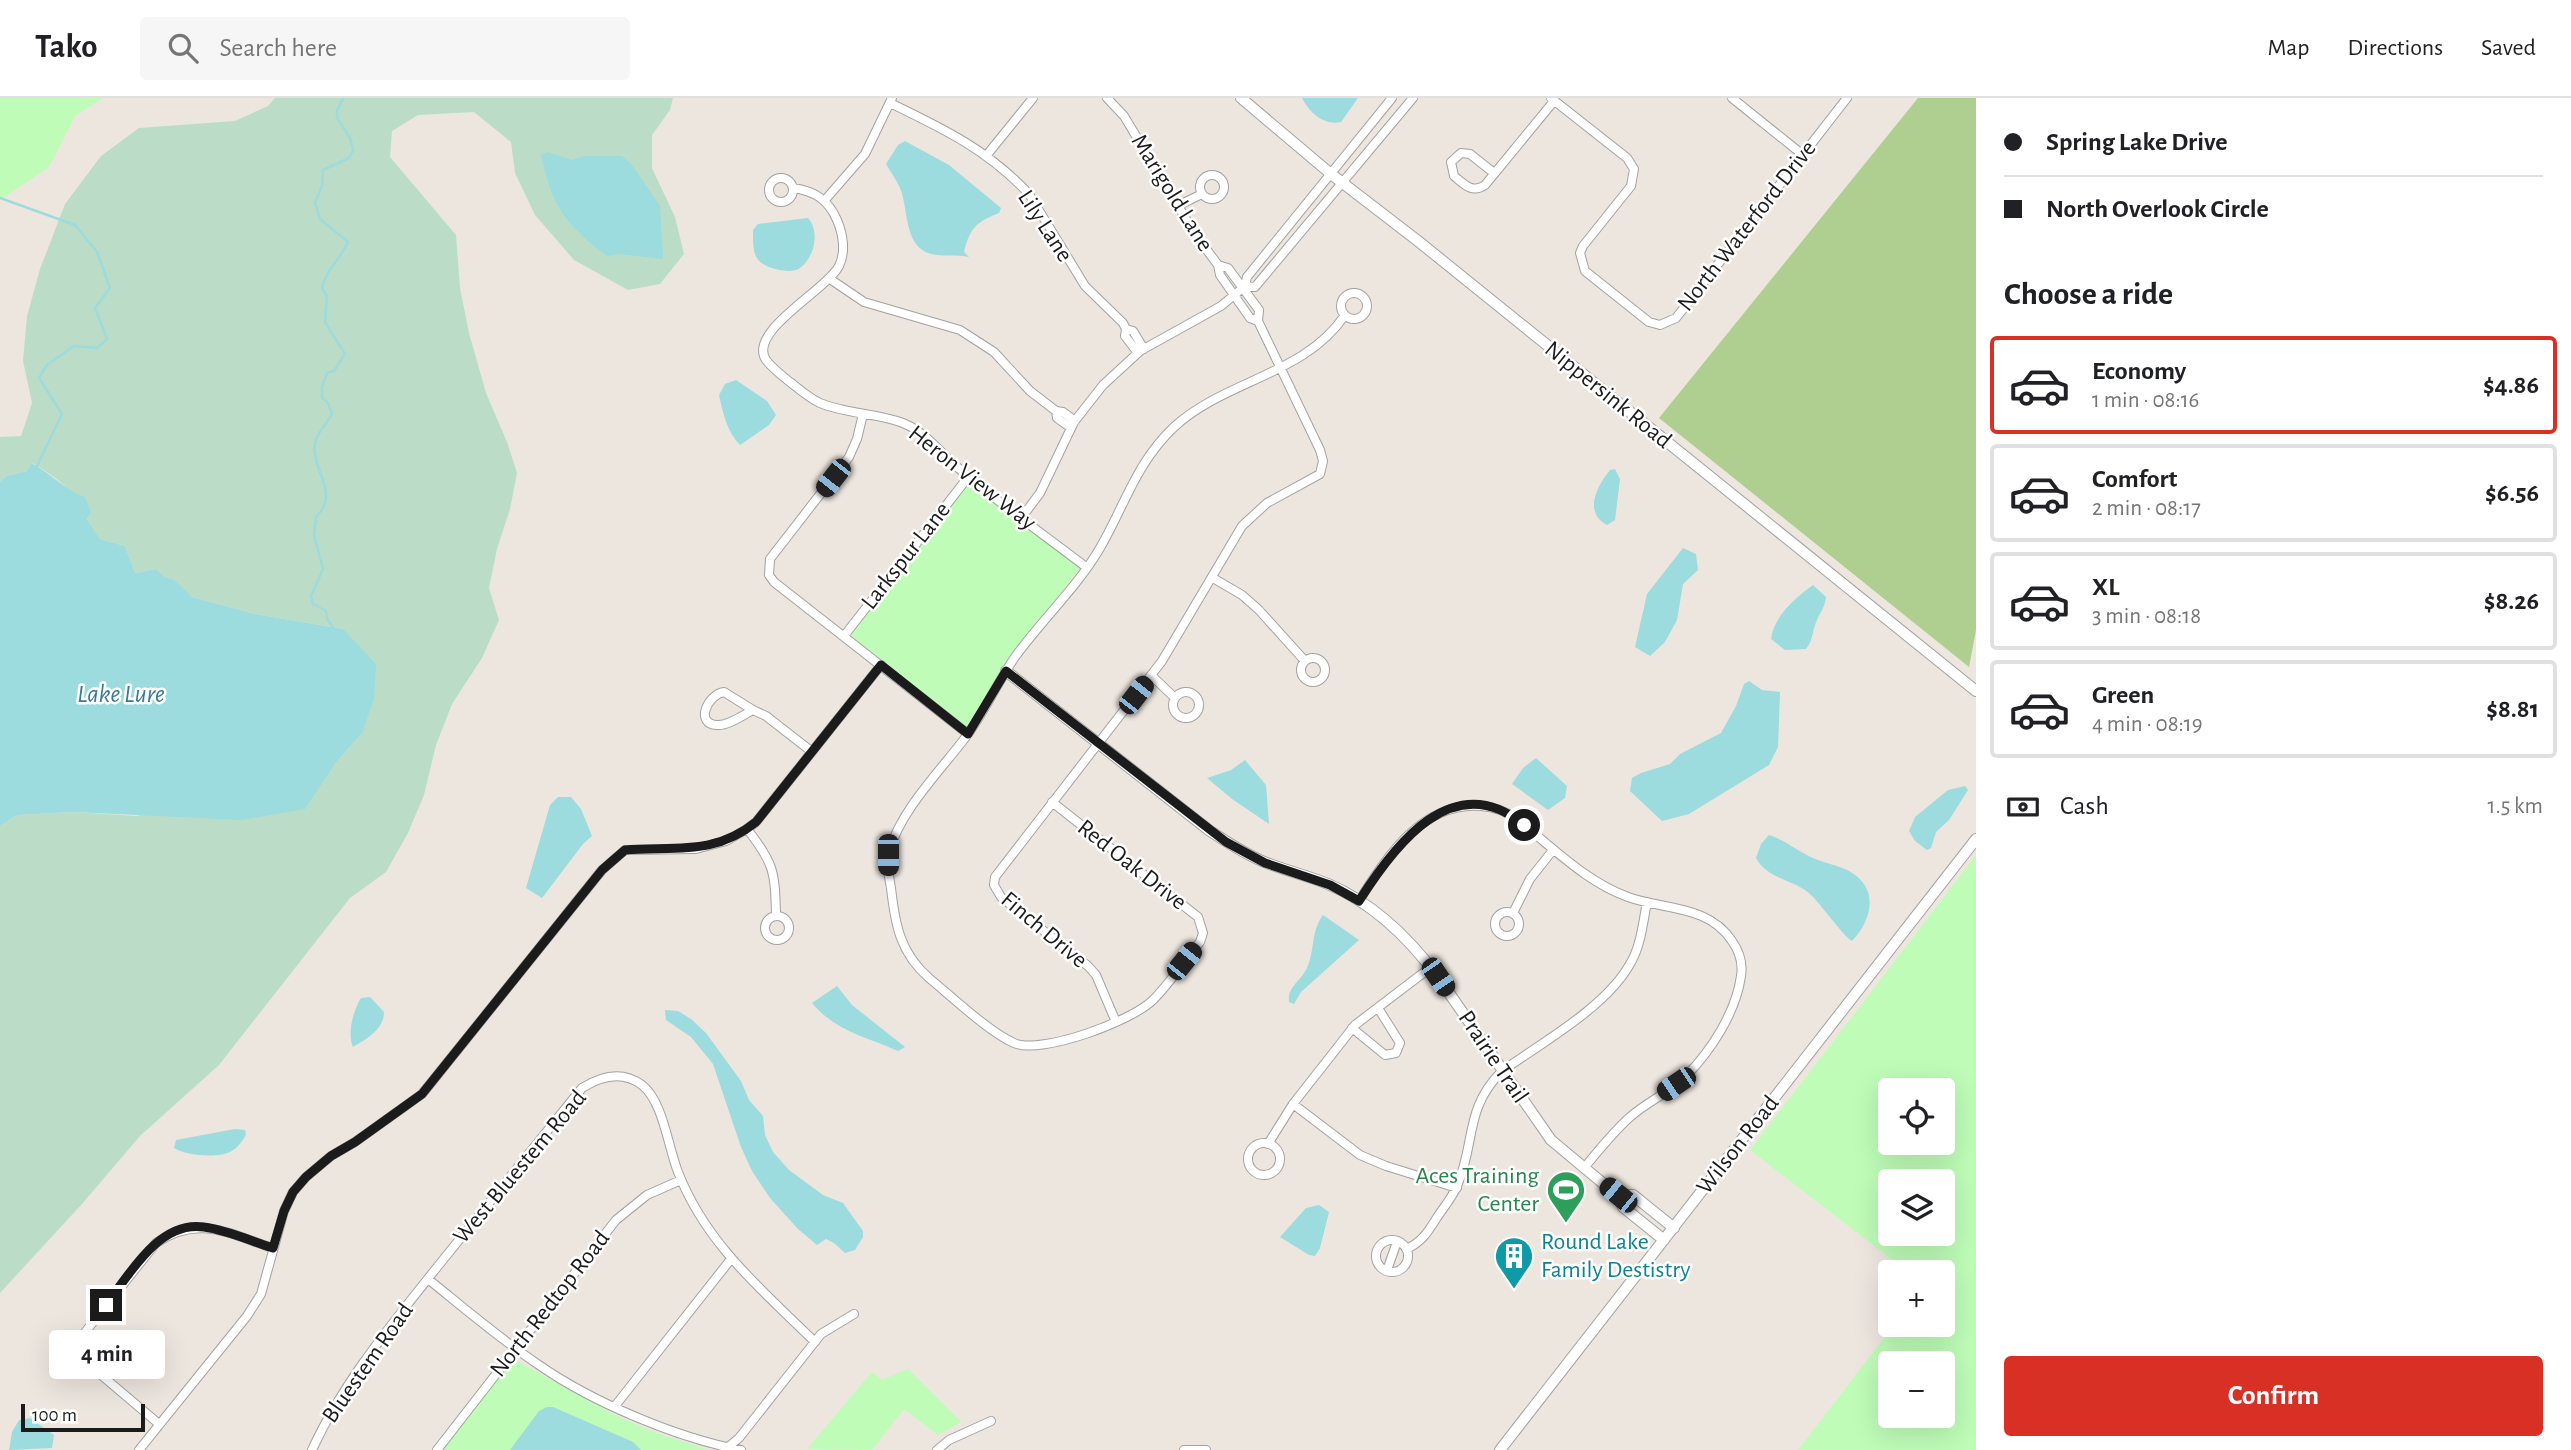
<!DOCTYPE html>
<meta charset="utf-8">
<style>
:root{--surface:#fff;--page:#f6f6f6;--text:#202124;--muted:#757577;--line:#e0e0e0;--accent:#d93025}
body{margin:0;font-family:"Alegreya Sans",sans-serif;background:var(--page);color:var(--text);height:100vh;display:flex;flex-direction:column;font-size:26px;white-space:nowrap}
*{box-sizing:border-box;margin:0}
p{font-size:23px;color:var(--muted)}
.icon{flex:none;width:38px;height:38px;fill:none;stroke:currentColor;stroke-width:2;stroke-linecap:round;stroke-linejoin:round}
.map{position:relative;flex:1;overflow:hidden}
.sheet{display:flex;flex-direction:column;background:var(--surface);width:595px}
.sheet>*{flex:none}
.top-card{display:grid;align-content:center;height:154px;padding:0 28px;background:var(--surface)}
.controls{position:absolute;left:1878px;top:980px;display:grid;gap:14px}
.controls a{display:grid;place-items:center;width:77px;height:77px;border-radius:7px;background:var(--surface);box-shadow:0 7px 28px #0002;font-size:35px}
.scale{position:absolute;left:21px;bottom:18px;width:124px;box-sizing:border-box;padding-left:7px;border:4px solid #1b1b1b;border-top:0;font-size:19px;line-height:24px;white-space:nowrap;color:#1b1b1b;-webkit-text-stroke:5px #fff;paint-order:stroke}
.end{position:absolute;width:32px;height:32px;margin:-16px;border:9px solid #1b1b1b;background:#fff;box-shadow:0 0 0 4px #fff}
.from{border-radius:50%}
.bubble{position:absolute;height:49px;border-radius:7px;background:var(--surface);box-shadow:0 7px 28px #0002;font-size:23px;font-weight:700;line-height:49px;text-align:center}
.car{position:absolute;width:21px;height:42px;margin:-21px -10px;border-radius:9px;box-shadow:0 0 5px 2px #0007;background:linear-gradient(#222 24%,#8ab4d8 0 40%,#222 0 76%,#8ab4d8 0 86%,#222 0)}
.top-card b{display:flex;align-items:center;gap:24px;height:66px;font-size:26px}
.top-card b+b{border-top:2px solid var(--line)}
.top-card i{width:18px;height:18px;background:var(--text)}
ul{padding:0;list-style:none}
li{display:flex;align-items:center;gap:21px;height:98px;margin:0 14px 10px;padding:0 14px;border:4px solid var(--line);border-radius:7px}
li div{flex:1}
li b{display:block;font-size:26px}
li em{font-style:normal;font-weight:700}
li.active{border-color:var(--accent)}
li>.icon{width:63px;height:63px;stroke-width:1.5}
h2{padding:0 28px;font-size:32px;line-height:84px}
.pay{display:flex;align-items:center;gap:18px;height:77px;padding:0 28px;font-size:26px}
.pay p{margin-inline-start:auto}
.action{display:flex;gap:14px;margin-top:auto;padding:14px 28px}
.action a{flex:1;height:80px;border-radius:7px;background:var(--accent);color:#fff;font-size:28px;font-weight:700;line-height:80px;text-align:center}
header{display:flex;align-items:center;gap:42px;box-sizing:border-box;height:98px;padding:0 35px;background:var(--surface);border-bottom:2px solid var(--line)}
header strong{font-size:33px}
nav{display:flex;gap:38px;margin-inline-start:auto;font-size:24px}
.search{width:490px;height:63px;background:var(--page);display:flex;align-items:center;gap:18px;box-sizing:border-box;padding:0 24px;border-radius:7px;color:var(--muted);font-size:26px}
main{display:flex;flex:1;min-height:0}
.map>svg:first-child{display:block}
.forest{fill:#afcf91}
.wetland{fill:#bbddc7}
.park{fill:#befcb7;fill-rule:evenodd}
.water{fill:#9cdbde}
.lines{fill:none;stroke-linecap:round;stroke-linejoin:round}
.stream{stroke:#9cdbde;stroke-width:2.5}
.minor-casing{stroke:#a2a2a2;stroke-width:10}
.tertiary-casing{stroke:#a2a2a2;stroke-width:12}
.minor{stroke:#fff;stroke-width:8}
.tertiary{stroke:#fff;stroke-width:10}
.route{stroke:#1b1b1b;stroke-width:9}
.labels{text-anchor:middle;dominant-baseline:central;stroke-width:5;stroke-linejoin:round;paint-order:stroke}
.street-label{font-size:24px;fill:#1b1b1b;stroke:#fff}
.leisure-label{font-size:24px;fill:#27864d;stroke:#fff;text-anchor:end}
.culture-label{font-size:24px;fill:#0d838f;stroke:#fff;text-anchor:start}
.water-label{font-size:26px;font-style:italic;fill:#3b7a97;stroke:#fff}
</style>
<header>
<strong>Tako</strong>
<div class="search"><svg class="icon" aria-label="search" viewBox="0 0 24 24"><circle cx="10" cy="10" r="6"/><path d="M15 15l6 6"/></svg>Search here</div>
<nav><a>Map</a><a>Directions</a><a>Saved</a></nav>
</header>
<main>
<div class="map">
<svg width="1976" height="1352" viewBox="0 0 1976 1352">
<rect width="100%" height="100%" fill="#ede6df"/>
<path class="forest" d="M1918,0H1976V532L1969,569L1659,320Z"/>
<path class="wetland" d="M275,0H673L670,12L652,37V70L675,119L684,156L660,186L628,192L574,162L535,117L515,75L511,44L474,14L418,17L392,33L390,59L456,137L460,190L469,235L486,295L507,344L517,375L510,411L497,451L489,490L499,522L482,560L452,606L436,647L424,697L408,735L386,774L350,800L219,967L140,1038L82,1106L0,1195V728L17,717L73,714L137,718L334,667L362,635L343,531L255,516L192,499L174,483L165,479L156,471L135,475L125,448L100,441L87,421L91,415C74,395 56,378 32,365L27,373L6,378L0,384V339L21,338L32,305L23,263L27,218L40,171L65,106L101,58L139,30L235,23L268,8Z"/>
<path class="park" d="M0,0H103L75,18L49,69L3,100H0Z
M970,384L1080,470L1002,570L967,630L851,538Z
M1976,757V1352H1798L1894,1227H1942V1174H1908L1750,1052ZM1890,992H1942V1045H1890ZM1890,1083H1942V1136H1890ZM1890,1265H1942V1318H1890Z
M517,1263L615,1317L656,1335L709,1352H443L508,1268Z
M908,1271L961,1324L938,1337L904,1311L872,1352L807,1351L872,1274L882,1282Z"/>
<path class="water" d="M1302,0H1358L1341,24C1324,28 1309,14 1302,0Z
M905,43L949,67L1001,110L999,115C976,124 970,130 964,154L969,159C957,156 943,159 931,156C903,148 909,111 900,90C896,81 890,73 886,66L898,47Z
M547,54L572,62L583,58H622L632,67L660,108L663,161L619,156L607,158C565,127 552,108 541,57Z
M808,120C820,133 815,159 800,170C795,174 785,173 779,172C753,166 753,156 753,132L758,126Z
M736,282L767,303L776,317L769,327L740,347C727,334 723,315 719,297L725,286Z
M31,365C49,374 68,394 85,399L91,415L87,421L100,441L125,448L135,475L156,471L165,479L174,482L192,499L255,516L343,531L376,566L374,601L362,635L334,667L305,711L242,722L73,714L17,717L0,728V384L6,378L27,373Z
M1615,371L1620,381L1615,422L1607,427C1583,414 1597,388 1610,372Z
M1683,450L1696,456L1698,472L1683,486L1677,522L1665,544L1650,558L1635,549L1647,496Z
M1813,487L1826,499C1825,509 1821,513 1817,522C1812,532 1814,541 1806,551L1785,552L1771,541C1774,518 1795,500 1813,487Z
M1749,583L1762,592L1780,594L1778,649L1769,667L1689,716L1662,723L1630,693L1632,680L1641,675L1670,666L1680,656L1721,635L1736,608L1744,586Z
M1536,660L1567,688L1565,700L1548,712L1512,686L1523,670Z
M1245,662L1266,687L1269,726L1232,701L1207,680L1231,672Z
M1965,688L1968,692L1949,722L1936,734L1931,750L1927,752L1915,743L1909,733L1915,719L1948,692Z
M558,699H571L581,711L592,738L583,746L542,800L526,790L550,707Z
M1769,737C1785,742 1797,753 1813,760C1824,765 1838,767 1849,773C1880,790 1872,822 1852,843C1843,838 1821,806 1811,797C1794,781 1768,782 1756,760L1761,746Z
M1323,817L1359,842L1301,894L1294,906L1289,904C1287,889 1301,883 1307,870C1315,852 1311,833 1323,817Z
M837,888L852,907L905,949L898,953C867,939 835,933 812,905Z
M370,899L384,914C384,932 366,941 353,949C347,936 353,913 361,900Z
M665,912L678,913L691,921L706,935L741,983L749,1002L763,1018L765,1037L773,1054L789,1072L823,1097L843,1105L863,1133V1139L855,1152L845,1155L834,1145L826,1141L817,1147L798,1131L770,1100L752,1073L741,1049L713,966L691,939L666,922Z
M235,1031L245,1032L246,1037C242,1043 238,1050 230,1054C217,1060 187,1058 174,1050L176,1042Z
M1319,1107L1329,1114L1320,1150L1315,1158L1309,1157L1280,1139L1306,1110Z
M547,1309H553L633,1344L641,1352H510L539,1313Z
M30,1320L54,1337L52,1350L9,1352L12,1334L19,1322Z"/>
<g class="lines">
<path class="stream" d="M0,100L75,127L97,154L110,190L95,210L107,241L97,250L74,248L47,267L39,280L62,316L37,368
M333,529L327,521L326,513L313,506L311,498L323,471L314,437L316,419C341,395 311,373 315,345C317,334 327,326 332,316L328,305L322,300V289L327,275L334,273L345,256L325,224L327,198L322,190C326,172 341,160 348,144L320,121L315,105L322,88L323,72L349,60L353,52L350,40L337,20V13L343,0"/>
<g class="minor-casing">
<path id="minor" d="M1107,0L1124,18L1195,136L1218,167L1228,170L1259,212L1258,223
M1551,0L1627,60L1634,71L1631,88L1583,148L1580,155L1585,173L1649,224L1660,227L1676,220L1847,0
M1732,0L1803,57
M890,5C944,31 988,52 1029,96L1085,188L1123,225L1126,231L1125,238L1138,255
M986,58L1033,0
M1494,75L1470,56L1461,55L1451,64L1454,78C1464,86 1472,96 1485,87L1554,3
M1200 89a12 12 0 1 1 24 0a12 12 0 1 1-24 0Z
M769 92a12 12 0 1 1 24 0a12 12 0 1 1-24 0Z
M793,90C814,93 828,101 837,122C843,136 846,154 839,168C827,192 747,233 766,262C773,271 781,277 790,284C799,291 809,300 820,305C846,316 877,315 903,325C925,334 939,353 956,368C997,404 1043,436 1086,469
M825,102L865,56L892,0
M1177,108L1202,96
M1218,167L1220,177L1250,220L1258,223
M830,181L864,204L960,232L994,254L1030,293L1056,313L1063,314L1075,323
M1245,188L1255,189L1413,0
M1245,188L1247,179L1392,0
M1341 208a13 13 0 1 1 26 0a13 13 0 1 1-26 0Z
M1126,231L1133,233L1144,251
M1056,313L1057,320L1071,330
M863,316L857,341L849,359L770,461L769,477L774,484L968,636
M1022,419L1040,395L1074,324L1103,287L1140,253L1221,208L1245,188
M1213,480L1242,497L1259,512L1305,563
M844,538L969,378
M1301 572a12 12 0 1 1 24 0a12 12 0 1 1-24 0Z
M1151,577L1175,600
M724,594L753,612C743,617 728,628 717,627C694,626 708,596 724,594Z
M1173 607a13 13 0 1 1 26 0a13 13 0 1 1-26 0Z
M753,612L766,618L811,653
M1052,704L1198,819L1203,835L1200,844C1184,863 1170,885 1153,902C1132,923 1041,957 1014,945C989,934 951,898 929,880C900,855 895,826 891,790C889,779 886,765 889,754C900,713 940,673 965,640C984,615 997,585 1015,559C1041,523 1078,488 1100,450C1125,407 1136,365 1174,329C1225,282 1305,277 1345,217
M747,731C774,765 775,774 776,817
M1359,803C1386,759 1423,703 1481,708C1494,709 1506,713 1516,721C1552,748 1584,783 1628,799C1664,812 1709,807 1732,843C1739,853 1743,866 1741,878C1736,914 1711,953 1686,978C1670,994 1647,1004 1630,1019C1613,1034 1599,1052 1584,1070
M1495 826a12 12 0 1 1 24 0a12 12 0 1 1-24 0Z
M1513,815L1530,781L1553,752
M765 830a12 12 0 1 1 24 0a12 12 0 1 1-24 0Z
M1116,924L1096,877L1088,868L1001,799L994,787L995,779L1162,563L1242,428L1267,405L1320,376L1323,363L1320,352L1258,223
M1352,930L1385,957L1396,955L1400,945L1378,910
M1293,1006L1360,1057L1386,1068L1457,1090
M1248 1061a16 16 0 1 1 32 0a16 16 0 1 1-32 0Z
M1268,1046L1293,1006L1355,927L1431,869
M1376 1158a16 16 0 1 1 32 0a16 16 0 1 1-32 0Z
M1406,1151C1421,1145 1428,1134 1436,1121C1443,1110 1452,1100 1457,1088C1476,1044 1464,1011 1502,973C1543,944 1606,909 1630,866C1641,848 1643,824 1647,804
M1387,1172L1397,1144
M428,1181C464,1210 500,1241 539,1267C592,1304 677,1340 741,1352
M615,1308L731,1161
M159,1326L80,1259L77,1251L82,1238L156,1145C199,1116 229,1136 273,1150
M727,1350L739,1340L821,1236L854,1216
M139,1352L247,1218L261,1196L284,1113L293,1094L306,1079L331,1058L355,1044L422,996L602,772L625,752L696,751L726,743L747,731L756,724L881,567
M312,1352C343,1284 392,1226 438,1168C486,1109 534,1049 582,990C601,978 622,972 642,987C663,1003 668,1049 678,1074C706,1146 761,1191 815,1244
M437,1352L616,1122L647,1097L681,1082
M937,1352L949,1342L991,1323
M1184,1352H1206"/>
</g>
<g class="tertiary-casing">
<path id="tertiary" d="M1241,0L1331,76L1418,143L1976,593
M1006,573L1210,733C1227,744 1243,755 1262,763C1283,772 1306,777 1328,786C1373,805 1409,840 1438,879L1551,1042L1617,1097L1623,1109L1664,1142
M1617,1097H1633L1674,1130
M1500,1352L1976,741"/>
</g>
<use href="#minor" class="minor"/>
<use href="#tertiary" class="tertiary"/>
</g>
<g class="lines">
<path class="route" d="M106,1207C129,1177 159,1122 204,1129C227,1132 251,1143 273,1150L284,1113L293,1094L306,1079L331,1058L355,1044L422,996L602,772L625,752C674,748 714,758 756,724L881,567L968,636L1006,573L1226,744L1265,765L1330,787L1359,803C1394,748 1453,668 1524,727"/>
</g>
<defs>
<g id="stadium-pin" transform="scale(2.0125)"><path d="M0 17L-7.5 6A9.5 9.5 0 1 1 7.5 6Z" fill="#2e9e5b" stroke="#fff"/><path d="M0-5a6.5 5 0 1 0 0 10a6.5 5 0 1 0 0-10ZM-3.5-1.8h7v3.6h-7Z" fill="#fff"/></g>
<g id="building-pin" transform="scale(2.0125)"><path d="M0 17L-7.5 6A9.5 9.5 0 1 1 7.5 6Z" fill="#0f9aa8" stroke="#fff"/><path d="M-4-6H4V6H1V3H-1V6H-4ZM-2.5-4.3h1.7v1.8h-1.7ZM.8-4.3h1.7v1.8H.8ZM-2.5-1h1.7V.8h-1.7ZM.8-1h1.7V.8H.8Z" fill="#fff"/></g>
</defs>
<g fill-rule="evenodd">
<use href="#stadium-pin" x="1566" y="1092"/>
<use href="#building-pin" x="1514" y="1158"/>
</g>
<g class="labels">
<g class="street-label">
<text transform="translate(1172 95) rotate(58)">Marigold Lane</text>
<text transform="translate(1045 128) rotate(57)">Lily Lane</text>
<text transform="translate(1747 128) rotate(-52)">North Waterford Drive</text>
<text transform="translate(1608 297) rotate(39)">Nippersink Road</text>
<text transform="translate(972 380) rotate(38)">Heron View Way</text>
<text transform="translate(906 458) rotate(-52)">Larkspur Lane</text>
<text transform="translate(1132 767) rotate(38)">Red Oak Drive</text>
<text transform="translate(1044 832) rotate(40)">Finch Drive</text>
<text transform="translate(1493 959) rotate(56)">Prairie Trail</text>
<text transform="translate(1738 1047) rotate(-52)">Wilson Road</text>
<text transform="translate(520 1069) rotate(-50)">West Bluestem Road</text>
<text transform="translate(550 1206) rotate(-52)">North Redtop Road</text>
<text transform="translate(368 1265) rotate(-55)">Bluestem Road</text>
</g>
<g class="leisure-label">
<text x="1539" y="1078">Aces Training<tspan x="1539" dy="28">Center</tspan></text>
</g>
<g class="culture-label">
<text x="1541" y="1144">Round Lake<tspan x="1541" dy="28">Family Destistry</tspan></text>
</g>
<g class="water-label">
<text x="121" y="596">Lake Lure</text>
</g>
</g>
</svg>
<div class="controls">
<a><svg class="icon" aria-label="locate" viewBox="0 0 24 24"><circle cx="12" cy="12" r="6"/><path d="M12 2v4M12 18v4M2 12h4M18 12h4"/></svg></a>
<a><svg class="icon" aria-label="layers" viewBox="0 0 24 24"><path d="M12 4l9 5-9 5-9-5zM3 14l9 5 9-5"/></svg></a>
<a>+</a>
<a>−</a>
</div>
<div class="scale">100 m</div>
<i class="end from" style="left:1524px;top:727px"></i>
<i class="end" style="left:106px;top:1207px"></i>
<div class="bubble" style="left:49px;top:1232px;width:116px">4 min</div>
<i class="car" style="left:833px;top:380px;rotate:218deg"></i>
<i class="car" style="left:1136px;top:597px;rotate:38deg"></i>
<i class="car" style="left:888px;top:757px;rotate:180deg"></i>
<i class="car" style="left:1184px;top:863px;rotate:39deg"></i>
<i class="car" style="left:1438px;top:879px;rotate:146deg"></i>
<i class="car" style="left:1676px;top:986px;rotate:236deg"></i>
<i class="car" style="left:1618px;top:1097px;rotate:309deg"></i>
</div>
<section class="sheet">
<div class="top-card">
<b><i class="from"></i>Spring Lake Drive</b>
<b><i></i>North Overlook Circle</b>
</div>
<h2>Choose a ride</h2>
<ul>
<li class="active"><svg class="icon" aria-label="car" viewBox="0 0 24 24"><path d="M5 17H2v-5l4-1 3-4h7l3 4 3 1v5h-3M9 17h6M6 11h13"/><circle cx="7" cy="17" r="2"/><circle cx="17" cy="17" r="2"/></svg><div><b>Economy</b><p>1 min · 08:16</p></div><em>$4.86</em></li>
<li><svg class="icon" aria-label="car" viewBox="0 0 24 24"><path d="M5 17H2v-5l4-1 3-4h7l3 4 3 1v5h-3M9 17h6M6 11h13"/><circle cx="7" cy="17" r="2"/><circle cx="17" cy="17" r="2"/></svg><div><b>Comfort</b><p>2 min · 08:17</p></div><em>$6.56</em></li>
<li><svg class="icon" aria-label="car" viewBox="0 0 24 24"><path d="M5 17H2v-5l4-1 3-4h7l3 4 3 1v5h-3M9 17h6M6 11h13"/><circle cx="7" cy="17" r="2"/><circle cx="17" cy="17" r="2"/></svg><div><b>XL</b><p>3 min · 08:18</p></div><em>$8.26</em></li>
<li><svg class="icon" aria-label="car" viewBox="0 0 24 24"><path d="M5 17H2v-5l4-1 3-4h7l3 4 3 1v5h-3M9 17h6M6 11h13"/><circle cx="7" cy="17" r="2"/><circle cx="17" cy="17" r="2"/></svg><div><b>Green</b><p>4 min · 08:19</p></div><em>$8.81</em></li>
</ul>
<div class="pay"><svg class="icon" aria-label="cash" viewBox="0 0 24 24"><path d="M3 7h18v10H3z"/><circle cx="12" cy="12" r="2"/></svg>Cash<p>1.5 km</p></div>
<div class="action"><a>Confirm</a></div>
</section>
</main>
